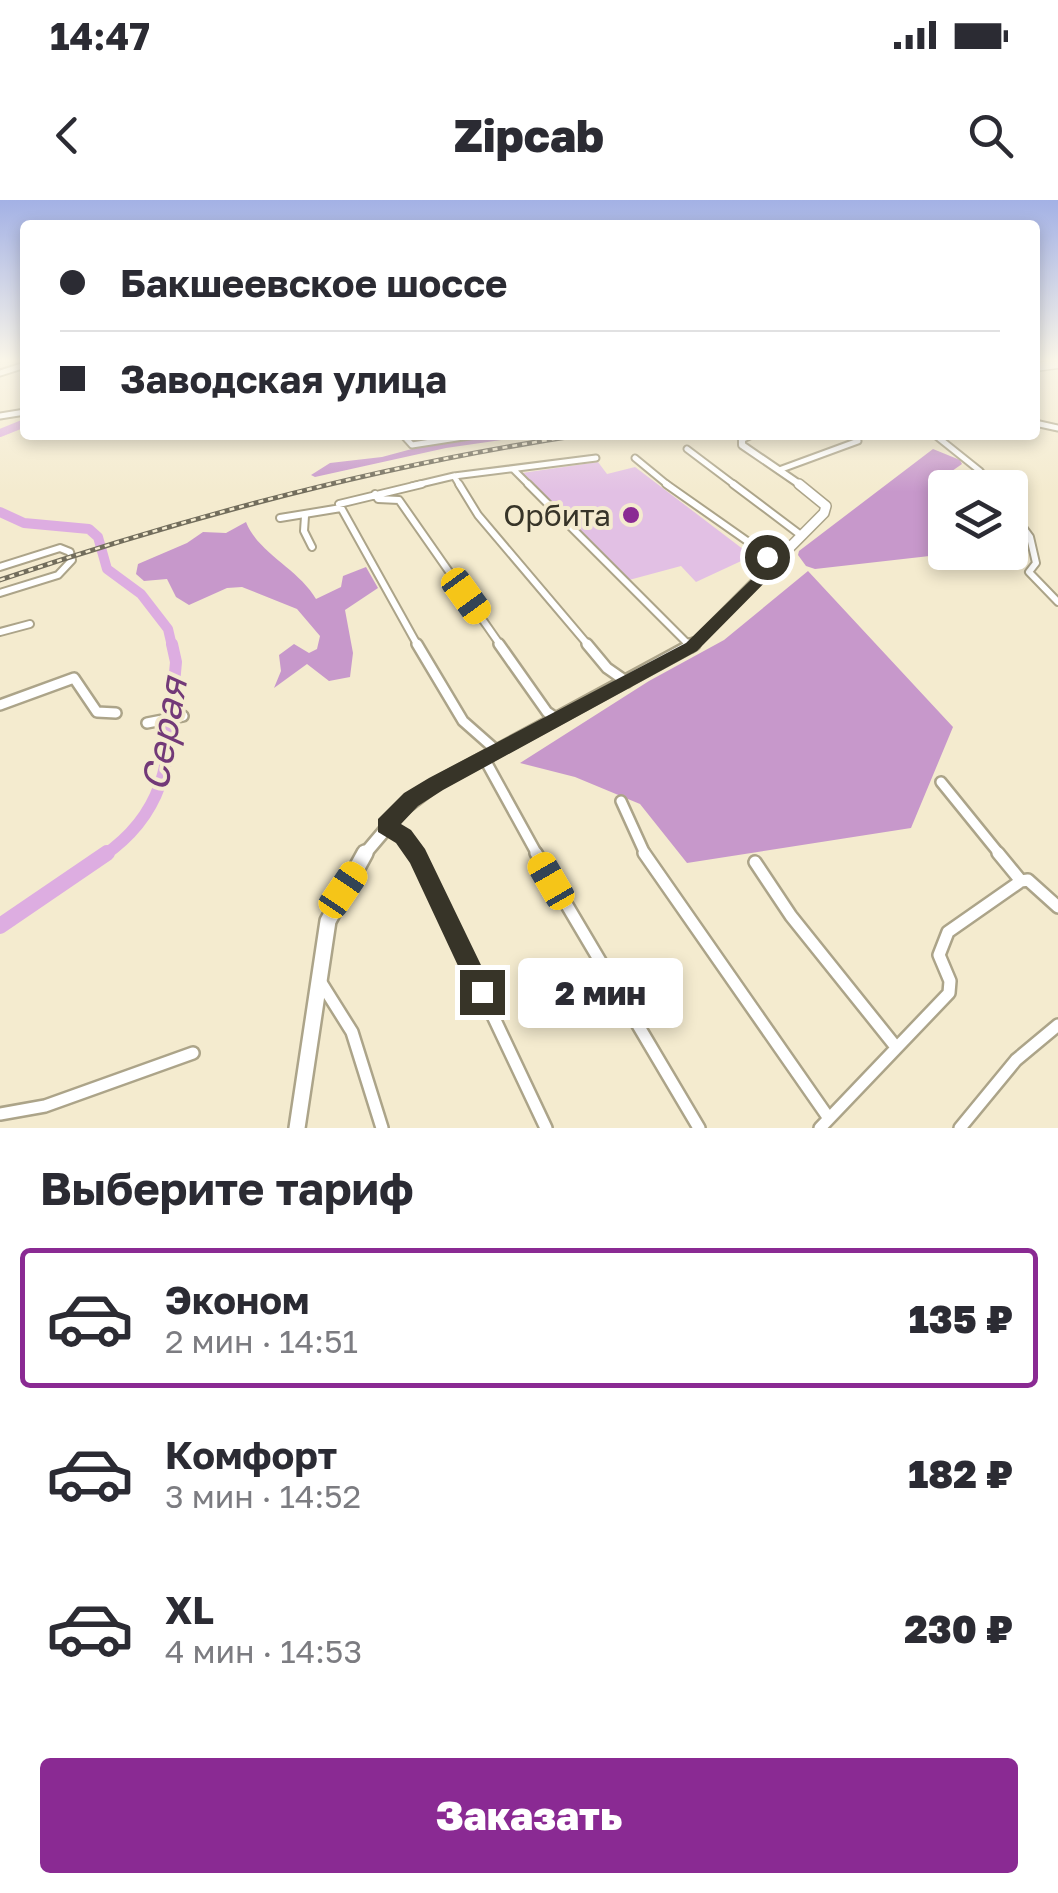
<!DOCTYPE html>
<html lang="ru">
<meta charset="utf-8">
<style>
:root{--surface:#fff;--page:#f2f2f3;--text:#2b2b33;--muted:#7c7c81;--line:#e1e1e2;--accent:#8a2a93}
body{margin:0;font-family:"Golos Text",sans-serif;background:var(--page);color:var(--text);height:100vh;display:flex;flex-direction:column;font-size:38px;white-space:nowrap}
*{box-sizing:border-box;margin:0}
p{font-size:32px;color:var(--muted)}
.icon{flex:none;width:55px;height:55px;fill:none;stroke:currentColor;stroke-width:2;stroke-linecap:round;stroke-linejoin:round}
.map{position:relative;height:928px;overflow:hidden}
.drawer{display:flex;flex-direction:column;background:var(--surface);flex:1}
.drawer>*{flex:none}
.top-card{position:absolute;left:20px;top:20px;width:1020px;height:220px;border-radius:10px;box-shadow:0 5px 15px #0003;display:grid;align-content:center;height:220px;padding:0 40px;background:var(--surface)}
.tools{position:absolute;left:928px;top:270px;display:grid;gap:20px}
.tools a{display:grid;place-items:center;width:100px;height:100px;border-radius:10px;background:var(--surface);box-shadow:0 5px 15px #0003;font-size:50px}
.end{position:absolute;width:45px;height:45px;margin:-22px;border:12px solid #373428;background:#fff;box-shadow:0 0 0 5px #fff}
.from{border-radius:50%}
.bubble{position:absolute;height:70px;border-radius:10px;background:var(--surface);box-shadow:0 5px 15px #0003;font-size:32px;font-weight:800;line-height:70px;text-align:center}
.car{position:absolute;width:30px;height:60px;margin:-30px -15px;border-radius:12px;box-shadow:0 0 8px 2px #0007;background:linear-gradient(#f5c518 24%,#345 0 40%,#f5c518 0 76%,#345 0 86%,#f5c518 0)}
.top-card b{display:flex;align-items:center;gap:35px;height:95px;font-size:38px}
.top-card b+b{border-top:2px solid var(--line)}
.top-card i{width:25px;height:25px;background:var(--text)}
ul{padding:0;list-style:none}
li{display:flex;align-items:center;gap:30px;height:140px;margin:0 20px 15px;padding:0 20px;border:5px solid transparent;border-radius:10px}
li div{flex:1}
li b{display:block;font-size:38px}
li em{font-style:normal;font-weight:800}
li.on{border-color:var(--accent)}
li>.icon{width:90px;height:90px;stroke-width:1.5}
h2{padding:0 40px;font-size:45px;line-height:120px}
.action{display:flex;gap:20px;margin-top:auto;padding:20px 40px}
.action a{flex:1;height:115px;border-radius:10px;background:var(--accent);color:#fff;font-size:40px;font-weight:800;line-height:115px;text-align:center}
.status{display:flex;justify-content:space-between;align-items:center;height:70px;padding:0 50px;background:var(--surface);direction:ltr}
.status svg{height:28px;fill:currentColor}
header{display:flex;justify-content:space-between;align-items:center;height:130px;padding:0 40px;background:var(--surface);font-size:45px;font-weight:800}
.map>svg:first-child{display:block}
.green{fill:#e2c0e4}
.forest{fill:#c798cb}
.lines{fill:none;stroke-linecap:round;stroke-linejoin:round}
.river-far3{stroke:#ddade1;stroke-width:8}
.river-far2{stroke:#ddade1;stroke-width:10}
.river-far1{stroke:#ddade1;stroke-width:12}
.river{stroke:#ddade1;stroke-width:16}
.street-far3-casing{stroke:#aca489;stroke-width:9}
.street-far2-casing{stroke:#aca489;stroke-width:10}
.street-far1-casing{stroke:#aca489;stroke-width:14}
.street-casing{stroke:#aca489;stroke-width:16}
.secondary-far3-casing{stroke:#aca489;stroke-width:10}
.secondary-far2-casing{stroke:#aca489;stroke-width:12}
.secondary-far1-casing{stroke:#aca489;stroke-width:16}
.secondary-casing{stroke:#aca489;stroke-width:20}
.primary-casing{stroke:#aca489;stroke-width:11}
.street-far3{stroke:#fff;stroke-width:5}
.street-far2{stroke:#fff;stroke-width:6}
.street-far1{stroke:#fff;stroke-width:9}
.street{stroke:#fff;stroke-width:11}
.secondary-far3{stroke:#fff;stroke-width:6}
.secondary-far2{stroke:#fff;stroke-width:9}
.secondary-far1{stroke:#fff;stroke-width:11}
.secondary{stroke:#fff;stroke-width:15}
.primary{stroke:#fff;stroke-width:8}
.rail-casing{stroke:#726d5c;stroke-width:5}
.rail{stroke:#f4ebcf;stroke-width:2.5;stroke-dasharray:5;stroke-linecap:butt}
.route{fill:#373428}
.poi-dot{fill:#8a2a93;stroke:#f4ebcf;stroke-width:4}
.labels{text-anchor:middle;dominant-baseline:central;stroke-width:8;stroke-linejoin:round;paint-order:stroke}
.far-poi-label{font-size:30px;fill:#373428;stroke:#f4ebcf;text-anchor:end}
.water-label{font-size:38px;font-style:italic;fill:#723978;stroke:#f4ebcf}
</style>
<div class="status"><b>14:47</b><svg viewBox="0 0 49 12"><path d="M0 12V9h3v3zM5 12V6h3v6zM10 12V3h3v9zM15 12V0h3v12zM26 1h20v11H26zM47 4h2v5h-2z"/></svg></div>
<header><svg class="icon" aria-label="back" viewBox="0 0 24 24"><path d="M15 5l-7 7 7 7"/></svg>Zipcab<svg class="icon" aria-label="search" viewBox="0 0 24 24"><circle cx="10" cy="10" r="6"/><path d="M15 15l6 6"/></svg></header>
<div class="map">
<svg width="1058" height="928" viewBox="0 0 1058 928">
<rect width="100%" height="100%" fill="#f4ebcf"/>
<path class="green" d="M598,262L607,274L635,267L752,356L696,382L681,366L629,380L522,273Z"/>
<path class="forest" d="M483,235H537L446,248L315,277L311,275L330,263L382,257L449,239Z
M933,249L960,260L962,264L952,271L977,276L984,287L945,288V352L956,353L815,369L806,366L798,355L799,351Z
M246,322C258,353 299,369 316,399L341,387L343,376L366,367L378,388L345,410L353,453L350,477L329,481L307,464L274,488L281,471L279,455L294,444L309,453L317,449L320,436L297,409L242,387L227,388L189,405L176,397L167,379L144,381L136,374L138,364L187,343L203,332L226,333Z
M808,371L953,527L911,628L687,663L640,604L575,577L520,563L649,481L724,440Z"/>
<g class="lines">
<path class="river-far3" d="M0,233L25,223"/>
<path class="river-far2" d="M0,312L24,323L89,329L98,337L107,369L141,394L168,429L172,446"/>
<path class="river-far1" d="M103,656C177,605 168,542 176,462L172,444"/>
<path class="river" d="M0,726L107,653"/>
<g class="street-far3-casing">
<path id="street-far3" d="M0,173L25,165
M0,216L25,212
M1035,223L1058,228
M403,235L412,245L476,235
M935,235L980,271L992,286
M687,249L736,286
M635,258L669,286
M514,270L530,286
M779,270L858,241
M454,276L460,286
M412,286L454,276L596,258"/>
</g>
<g class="street-far2-casing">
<path id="street-far2" d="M459,284L478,315L589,446
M528,284L690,446
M666,284L777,362
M733,284L802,336
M990,284L993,288
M375,294L378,299L399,300L501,446
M1010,310L1030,337L1036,363L1029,372L1058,402
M305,316L304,331L312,347
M280,318L341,308
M0,367L60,348L70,352L72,360L58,375L0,393
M0,432L30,424
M418,446L339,304L422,284"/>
</g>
<g class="street-far1-casing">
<path id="street-far1" d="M417,444L463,521L497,551
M499,444L547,512L557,519
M587,444L607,468L627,482
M688,444L691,447
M0,505L74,478L97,512L116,513
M147,523L183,516
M484,558L538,656
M941,582L1001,656
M621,601L646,656
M386,626L403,637L418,656"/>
</g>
<g class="street-casing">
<path id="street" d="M416,653L546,928
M536,653L699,928
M644,653L828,917
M998,653L1021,681L1028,680L1058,707
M755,662L791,716L896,847
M320,781L352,832L382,928
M0,914L45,906L193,853
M820,928L949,793L950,781L939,755L948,732L1021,681
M960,928L1016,860L1058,825"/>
</g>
<g class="secondary-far3-casing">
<path id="secondary-far3" d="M751,235L742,239V245L802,286"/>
</g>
<g class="secondary-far2-casing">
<path id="secondary-far2" d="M692,446L824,313L826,306L799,284"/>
</g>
<g class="secondary-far1-casing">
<path id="secondary-far1" d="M363,656L402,610L436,584L694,444"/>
</g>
<g class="secondary-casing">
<path id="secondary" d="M297,928L328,721L365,653"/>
</g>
<g class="primary-casing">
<path id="primary" d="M1035,167L1058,164"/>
</g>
<use href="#street-far3" class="street-far3"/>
<use href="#street-far2" class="street-far2"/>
<use href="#street-far1" class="street-far1"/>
<use href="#street" class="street"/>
<use href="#secondary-far3" class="secondary-far3"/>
<use href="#secondary-far2" class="secondary-far2"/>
<use href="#secondary-far1" class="secondary-far1"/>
<use href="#secondary" class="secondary"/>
<use href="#primary" class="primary"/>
<g class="rail-casing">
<path id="rail" d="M0,380C190,316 381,265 580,235"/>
</g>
<use href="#rail" class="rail"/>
</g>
<linearGradient id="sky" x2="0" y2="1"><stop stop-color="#a3b1e5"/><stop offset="0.55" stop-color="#faf6e9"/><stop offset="1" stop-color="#faf6e9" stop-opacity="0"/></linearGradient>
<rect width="1058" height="292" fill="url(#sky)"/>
<path class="route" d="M767,352L782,359V365L697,451L443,590L418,606L401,624L411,630L425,649L494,792L490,800L482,804L474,800L410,663L396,643L378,632V619L404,593L429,578L686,443L768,363L760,357Z"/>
<circle class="poi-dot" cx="631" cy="315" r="10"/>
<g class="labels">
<g class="far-poi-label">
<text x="611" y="315">Орбита</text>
</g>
<g class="water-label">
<text transform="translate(163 534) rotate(-80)">Серая</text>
</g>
</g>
</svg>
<div class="tools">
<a><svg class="icon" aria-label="layers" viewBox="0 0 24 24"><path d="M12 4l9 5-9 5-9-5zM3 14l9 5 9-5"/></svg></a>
</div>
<i class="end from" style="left:767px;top:357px"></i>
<i class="end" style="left:482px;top:792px"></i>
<div class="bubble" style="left:518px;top:758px;width:165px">2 мин</div>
<i class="car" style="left:466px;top:396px;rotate:144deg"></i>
<i class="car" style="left:551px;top:681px;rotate:330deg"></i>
<i class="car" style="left:343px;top:690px;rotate:34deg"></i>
<div class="top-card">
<b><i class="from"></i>Бакшеевское шоссе</b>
<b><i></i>Заводская улица</b>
</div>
</div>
<section class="drawer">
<h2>Выберите тариф</h2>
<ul>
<li class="on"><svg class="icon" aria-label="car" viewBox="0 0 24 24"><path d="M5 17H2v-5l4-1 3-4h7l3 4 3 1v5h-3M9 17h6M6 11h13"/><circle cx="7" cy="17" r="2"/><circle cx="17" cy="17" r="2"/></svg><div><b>Эконом</b><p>2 мин · 14:51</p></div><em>135 ₽</em></li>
<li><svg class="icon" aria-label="car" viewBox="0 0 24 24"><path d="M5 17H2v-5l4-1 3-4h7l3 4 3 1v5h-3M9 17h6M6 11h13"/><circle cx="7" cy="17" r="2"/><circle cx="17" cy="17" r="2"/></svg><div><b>Комфорт</b><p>3 мин · 14:52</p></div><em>182 ₽</em></li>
<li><svg class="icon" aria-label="car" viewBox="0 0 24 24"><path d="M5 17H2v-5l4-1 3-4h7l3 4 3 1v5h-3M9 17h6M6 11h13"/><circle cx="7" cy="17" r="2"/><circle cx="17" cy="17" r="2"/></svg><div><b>XL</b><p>4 мин · 14:53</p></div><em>230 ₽</em></li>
</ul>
<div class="action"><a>Заказать</a></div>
</section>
